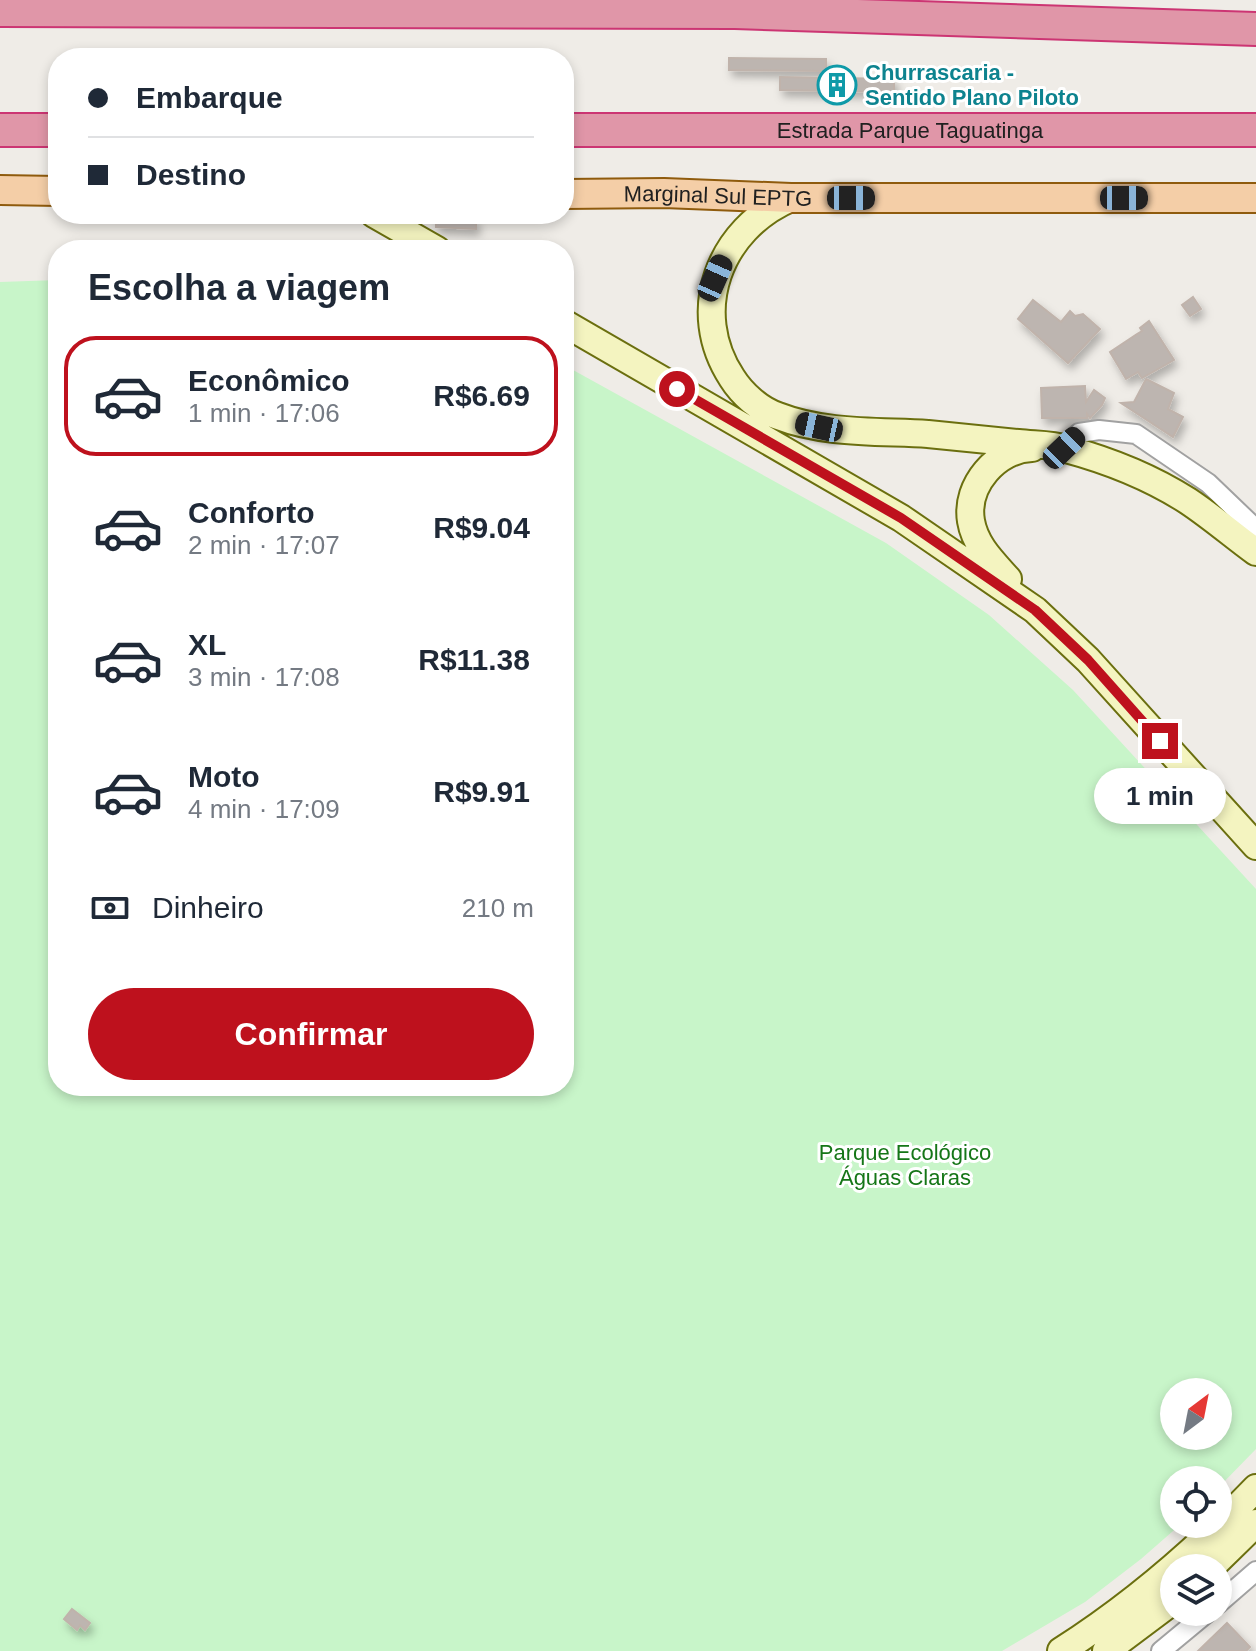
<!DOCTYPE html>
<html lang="pt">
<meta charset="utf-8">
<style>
:root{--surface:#fff;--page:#f6f6f7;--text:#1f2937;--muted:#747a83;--line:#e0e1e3;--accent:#be111d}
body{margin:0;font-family:Helvetica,sans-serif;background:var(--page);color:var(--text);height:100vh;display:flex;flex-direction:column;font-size:30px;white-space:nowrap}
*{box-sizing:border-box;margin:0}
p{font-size:26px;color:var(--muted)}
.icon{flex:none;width:44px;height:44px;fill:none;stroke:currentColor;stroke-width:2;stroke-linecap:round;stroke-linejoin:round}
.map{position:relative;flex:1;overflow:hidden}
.sheet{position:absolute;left:48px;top:240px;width:526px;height:856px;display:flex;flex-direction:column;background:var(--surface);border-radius:32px;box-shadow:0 4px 12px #0003}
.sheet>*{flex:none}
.hud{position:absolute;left:48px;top:48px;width:526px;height:176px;border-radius:32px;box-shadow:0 4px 12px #0003;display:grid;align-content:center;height:176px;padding:0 40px;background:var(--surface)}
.needle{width:52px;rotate:32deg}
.buttons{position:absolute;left:1160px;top:1378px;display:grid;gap:16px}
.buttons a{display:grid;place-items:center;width:72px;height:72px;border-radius:50%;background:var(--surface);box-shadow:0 4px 12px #0003;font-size:40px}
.end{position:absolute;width:36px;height:36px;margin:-18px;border:10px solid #be111d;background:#fff;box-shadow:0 0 0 4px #fff}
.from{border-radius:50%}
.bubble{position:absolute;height:56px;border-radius:28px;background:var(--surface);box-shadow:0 4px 12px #0003;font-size:26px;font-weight:700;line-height:56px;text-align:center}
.car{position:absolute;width:24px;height:48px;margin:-24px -12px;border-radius:10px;box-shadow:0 0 6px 2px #0007;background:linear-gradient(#222 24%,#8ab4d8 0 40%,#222 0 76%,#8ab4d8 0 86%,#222 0)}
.hud b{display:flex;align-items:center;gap:28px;height:76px;font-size:30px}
.hud b+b{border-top:2px solid var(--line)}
.hud i{width:20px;height:20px;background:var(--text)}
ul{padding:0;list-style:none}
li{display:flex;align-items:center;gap:24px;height:120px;margin:0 16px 12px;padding:0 24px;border:4px solid transparent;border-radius:32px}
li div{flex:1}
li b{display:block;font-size:30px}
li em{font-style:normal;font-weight:700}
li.selected{border-color:var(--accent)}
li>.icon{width:72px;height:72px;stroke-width:1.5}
h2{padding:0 40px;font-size:36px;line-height:96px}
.pay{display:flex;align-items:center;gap:20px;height:88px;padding:0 40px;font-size:30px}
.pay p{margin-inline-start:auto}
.action{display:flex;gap:16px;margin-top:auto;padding:16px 40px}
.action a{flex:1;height:92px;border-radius:48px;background:var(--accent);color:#fff;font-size:32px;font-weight:700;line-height:92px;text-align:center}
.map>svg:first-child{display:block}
.park{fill:#c8f5c9;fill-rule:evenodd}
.building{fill:#bdb5b0;stroke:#c0b3ab;stroke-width:2;filter:url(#shadow)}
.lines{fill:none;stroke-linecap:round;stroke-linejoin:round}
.street-casing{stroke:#a1a1a1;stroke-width:22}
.secondary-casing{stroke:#6b6f0f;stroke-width:30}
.primary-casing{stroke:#8f5b0d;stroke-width:32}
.highway-casing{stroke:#cc3573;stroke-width:36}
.street{stroke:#fff;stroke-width:18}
.secondary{stroke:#f4f4c0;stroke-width:26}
.primary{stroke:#f4cea7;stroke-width:28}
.highway{stroke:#e096a8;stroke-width:32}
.route{stroke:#be111d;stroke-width:10}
.labels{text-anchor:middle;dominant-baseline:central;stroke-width:6;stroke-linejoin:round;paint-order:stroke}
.culture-label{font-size:22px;font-weight:bold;fill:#0d838f;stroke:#fff;text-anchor:start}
.street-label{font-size:22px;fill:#202020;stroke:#fff}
.park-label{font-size:22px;fill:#157617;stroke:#fff}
</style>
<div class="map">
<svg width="1256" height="1651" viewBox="0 0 1256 1651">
<defs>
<filter id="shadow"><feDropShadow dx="3.5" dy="6" stdDeviation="4" flood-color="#0004"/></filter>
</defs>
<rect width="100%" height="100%" fill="#efece7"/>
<path class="park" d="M58,280V1086H564V365L886,543L989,615L1073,690L1256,889V1449L1218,1488V1480H1174V1524H1181L1141,1559L1085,1602L1002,1651H0V282ZM1174,1392H1218V1436H1174Z"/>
<path class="building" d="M729,58L826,59V71L729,70Z
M780,77L894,79V92L780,90Z
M436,217L476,219V229L436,227Z
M1193,297L1201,309L1190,316L1182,305Z
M1033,300L1061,322L1070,311L1075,316L1083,314L1100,329L1068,363L1018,319Z
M1149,321L1174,360L1142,378L1138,372L1126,379L1110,352L1137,334L1142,331L1140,328Z
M1146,379L1174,393L1168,409L1183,417L1173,437L1121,403L1134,402Z
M1085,386L1086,402L1094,390L1105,398L1102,405L1090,418L1087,414V418H1042L1041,388Z
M72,1609L90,1623L85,1630L80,1625L77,1630L64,1619Z
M1227,1623L1250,1647L1246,1651H1198Z"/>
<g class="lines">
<g class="street-casing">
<path id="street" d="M1064,448L1079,433L1099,430L1136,434L1208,483L1256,529
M1218,1604L1256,1571
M1161,1651L1208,1612"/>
</g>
<g class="secondary-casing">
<path id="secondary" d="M791,198C719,229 688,311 732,378C742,394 760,410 778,416C824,434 879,431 928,434C958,437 988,440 1018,443C1034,445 1051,444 1066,449C1107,460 1152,478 1188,501C1212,517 1234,536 1256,552
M374,214L437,250
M564,323L901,518L1035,610L1088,660L1256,846
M1008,579C992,561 975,545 971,521C965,485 997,449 1032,448
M1210,1568L1256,1523
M1061,1651C1133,1605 1197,1550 1256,1488
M1106,1651L1174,1600"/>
</g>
<g class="primary-casing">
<g id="primary">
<path d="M0,190L58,191"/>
<path id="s1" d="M564,194L664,193L791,198H1256"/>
</g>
</g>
<g class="highway-casing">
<g id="highway">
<path d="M0,10L735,12L1256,29"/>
<path d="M0,130H58"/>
<path id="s2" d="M564,130H1256"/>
</g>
</g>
<use href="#street" class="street"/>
<use href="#secondary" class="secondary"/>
<use href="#primary" class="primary"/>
<use href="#highway" class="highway"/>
</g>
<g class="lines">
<path class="route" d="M677,389L901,518L1035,610L1088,660L1160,741"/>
</g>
<defs>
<g id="building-ring" transform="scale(2)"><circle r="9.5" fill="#fff" stroke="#0f9aa8" stroke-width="1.5"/><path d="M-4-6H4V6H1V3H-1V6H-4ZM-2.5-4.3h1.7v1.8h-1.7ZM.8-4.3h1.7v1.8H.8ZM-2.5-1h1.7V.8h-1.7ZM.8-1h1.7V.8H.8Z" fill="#0f9aa8"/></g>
</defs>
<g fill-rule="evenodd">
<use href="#building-ring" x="837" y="85"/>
</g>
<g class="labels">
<g class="culture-label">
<text x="865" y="72">Churrascaria -<tspan x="865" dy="25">Sentido Plano Piloto</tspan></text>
</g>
<g class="street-label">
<text stroke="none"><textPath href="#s2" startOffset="346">Estrada Parque Taguatinga</textPath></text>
<text stroke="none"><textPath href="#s1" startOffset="154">Marginal Sul EPTG</textPath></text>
</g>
<g class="park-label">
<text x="905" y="1152">Parque Ecológico<tspan x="905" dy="25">Águas Claras</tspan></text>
</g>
</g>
</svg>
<div class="buttons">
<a><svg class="needle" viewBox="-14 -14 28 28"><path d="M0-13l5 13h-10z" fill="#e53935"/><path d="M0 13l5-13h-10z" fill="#747a83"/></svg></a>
<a><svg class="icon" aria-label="locate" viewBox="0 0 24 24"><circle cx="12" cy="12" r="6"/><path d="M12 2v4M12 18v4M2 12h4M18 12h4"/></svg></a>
<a><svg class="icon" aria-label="layers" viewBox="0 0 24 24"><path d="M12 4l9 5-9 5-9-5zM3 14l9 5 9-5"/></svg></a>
</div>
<i class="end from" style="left:677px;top:389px"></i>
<i class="end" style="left:1160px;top:741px"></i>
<div class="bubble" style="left:1094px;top:768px;width:132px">1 min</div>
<i class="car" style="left:851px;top:198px;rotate:90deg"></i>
<i class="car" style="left:1124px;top:198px;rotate:90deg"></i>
<i class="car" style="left:715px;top:278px;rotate:24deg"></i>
<i class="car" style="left:819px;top:427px;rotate:282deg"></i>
<i class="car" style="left:1064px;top:448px;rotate:46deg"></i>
<div class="hud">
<b><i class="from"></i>Embarque</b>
<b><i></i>Destino</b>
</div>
<section class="sheet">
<h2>Escolha a viagem</h2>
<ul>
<li class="selected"><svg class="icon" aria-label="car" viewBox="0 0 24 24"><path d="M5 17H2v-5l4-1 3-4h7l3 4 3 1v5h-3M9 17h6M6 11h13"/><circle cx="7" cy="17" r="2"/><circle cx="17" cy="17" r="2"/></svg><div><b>Econômico</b><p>1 min · 17:06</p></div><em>R$6.69</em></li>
<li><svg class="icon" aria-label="car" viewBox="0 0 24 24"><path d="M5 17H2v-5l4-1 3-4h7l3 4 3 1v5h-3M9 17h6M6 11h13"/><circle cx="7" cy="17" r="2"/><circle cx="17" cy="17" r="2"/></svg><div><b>Conforto</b><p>2 min · 17:07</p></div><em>R$9.04</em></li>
<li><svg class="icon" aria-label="car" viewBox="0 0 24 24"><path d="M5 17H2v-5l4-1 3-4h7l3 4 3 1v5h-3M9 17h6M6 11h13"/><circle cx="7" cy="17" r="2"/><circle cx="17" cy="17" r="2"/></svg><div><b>XL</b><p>3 min · 17:08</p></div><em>R$11.38</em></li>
<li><svg class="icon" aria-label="car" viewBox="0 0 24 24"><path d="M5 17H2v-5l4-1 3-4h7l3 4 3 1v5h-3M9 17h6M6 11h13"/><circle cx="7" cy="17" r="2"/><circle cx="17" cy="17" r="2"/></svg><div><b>Moto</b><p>4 min · 17:09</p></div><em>R$9.91</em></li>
</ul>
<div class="pay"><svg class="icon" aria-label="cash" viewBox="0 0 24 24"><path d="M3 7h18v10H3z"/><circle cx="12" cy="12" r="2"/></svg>Dinheiro<p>210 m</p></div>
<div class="action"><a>Confirmar</a></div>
</section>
</div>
